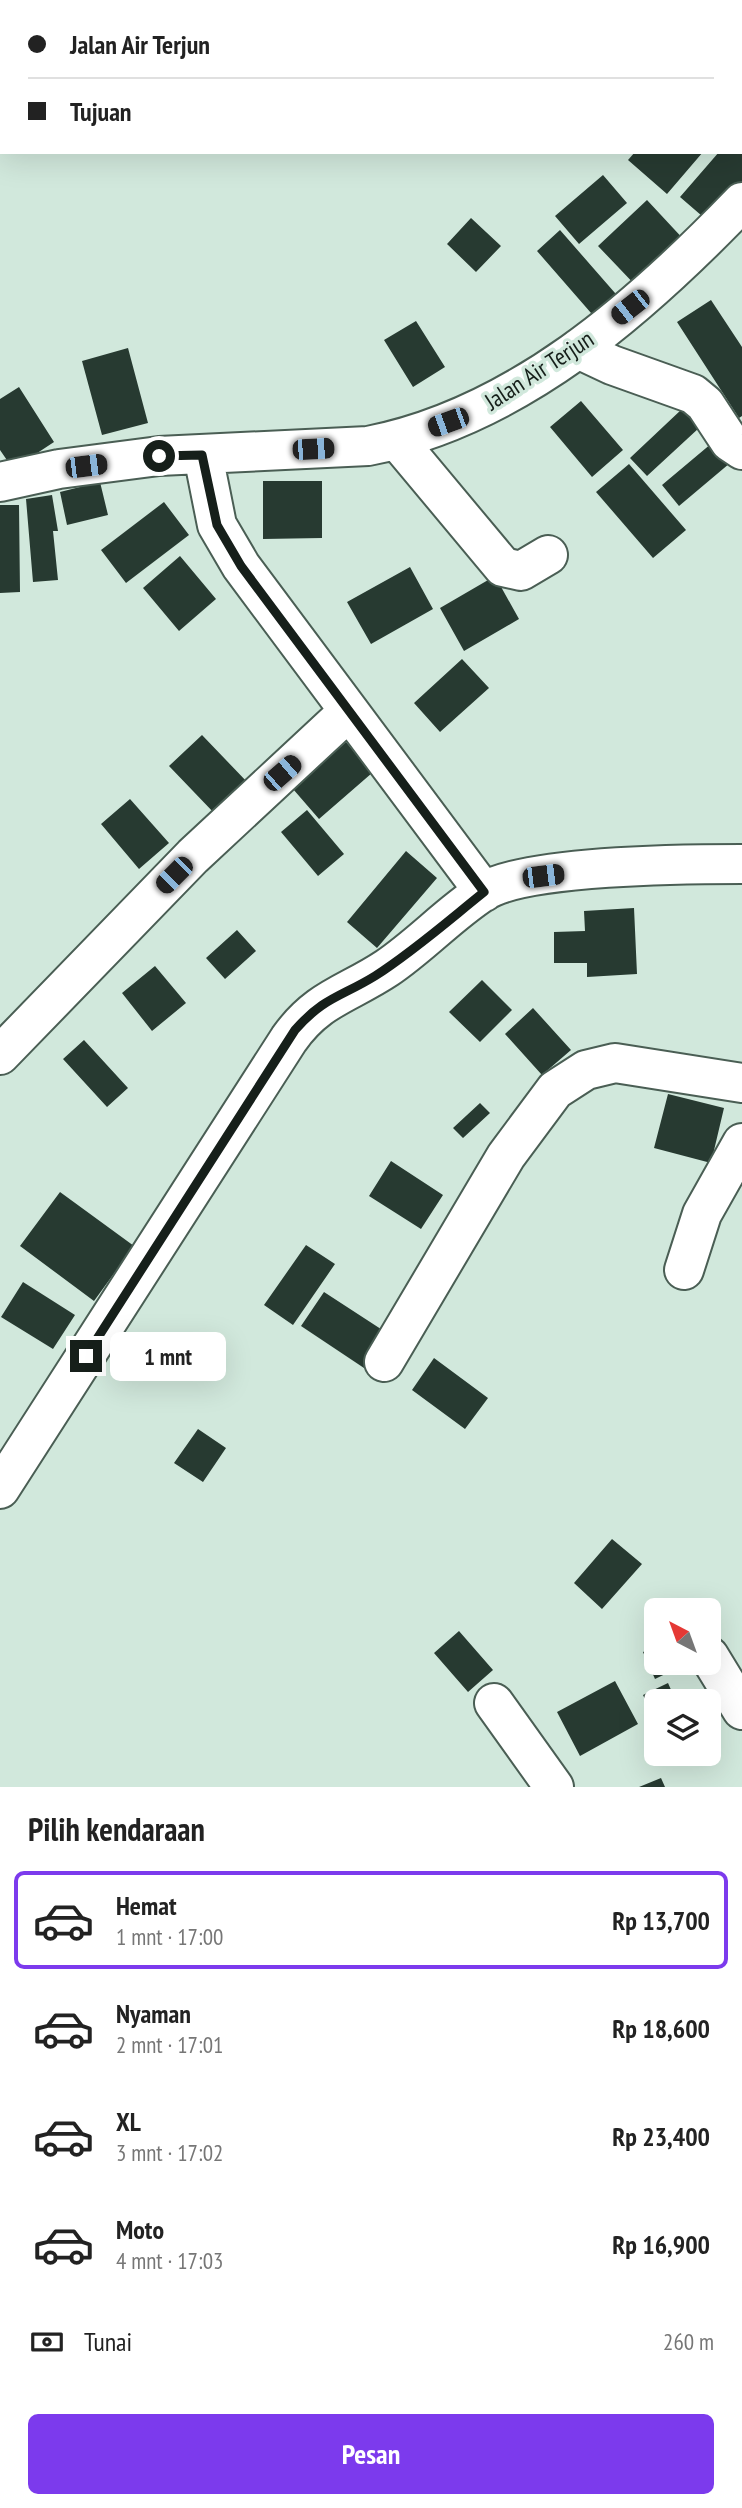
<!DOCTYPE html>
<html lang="id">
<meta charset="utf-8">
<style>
:root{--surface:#fff;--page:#f2f2f2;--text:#222;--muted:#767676;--line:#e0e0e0;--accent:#7c3aed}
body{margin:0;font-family:"PT Sans Narrow",sans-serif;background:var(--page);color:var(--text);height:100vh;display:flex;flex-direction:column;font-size:26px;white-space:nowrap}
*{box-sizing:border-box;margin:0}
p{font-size:23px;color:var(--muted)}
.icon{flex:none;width:38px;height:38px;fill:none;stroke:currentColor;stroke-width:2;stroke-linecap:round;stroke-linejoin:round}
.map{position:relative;height:1787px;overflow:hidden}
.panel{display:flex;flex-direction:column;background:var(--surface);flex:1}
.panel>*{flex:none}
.banner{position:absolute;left:0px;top:0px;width:742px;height:154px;box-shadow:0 7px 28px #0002;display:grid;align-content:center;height:154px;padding:0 28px;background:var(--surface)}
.needle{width:46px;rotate:319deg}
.tools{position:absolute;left:644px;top:1598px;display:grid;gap:14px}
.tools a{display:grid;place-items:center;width:77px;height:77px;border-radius:10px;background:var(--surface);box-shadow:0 7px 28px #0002;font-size:35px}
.end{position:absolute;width:32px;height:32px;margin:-16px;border:9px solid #161f1a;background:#fff;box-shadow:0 0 0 4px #fff}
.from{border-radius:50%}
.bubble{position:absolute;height:49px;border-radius:10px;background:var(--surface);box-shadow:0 7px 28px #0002;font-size:23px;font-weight:800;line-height:49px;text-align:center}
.car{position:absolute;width:21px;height:42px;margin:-21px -10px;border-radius:9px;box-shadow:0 0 5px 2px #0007;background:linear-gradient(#222 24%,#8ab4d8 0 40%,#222 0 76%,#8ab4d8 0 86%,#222 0)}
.banner b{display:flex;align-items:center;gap:24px;height:66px;font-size:26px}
.banner b+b{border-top:2px solid var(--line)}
.banner i{width:18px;height:18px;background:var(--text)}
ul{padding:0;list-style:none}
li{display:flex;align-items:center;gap:21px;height:98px;margin:0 14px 10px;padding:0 14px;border:4px solid transparent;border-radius:10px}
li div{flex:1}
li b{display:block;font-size:26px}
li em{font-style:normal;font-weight:800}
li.active{border-color:var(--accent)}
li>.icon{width:63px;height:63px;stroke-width:1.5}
h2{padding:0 28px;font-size:32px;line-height:84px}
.pay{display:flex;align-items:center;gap:18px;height:77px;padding:0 28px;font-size:26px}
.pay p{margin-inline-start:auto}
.primary-button{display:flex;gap:14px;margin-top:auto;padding:14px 28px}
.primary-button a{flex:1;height:80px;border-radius:10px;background:var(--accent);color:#fff;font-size:28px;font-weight:800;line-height:80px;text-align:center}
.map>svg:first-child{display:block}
.building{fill:#273a31}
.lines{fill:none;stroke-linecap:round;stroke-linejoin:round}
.minor-casing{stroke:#4a5e54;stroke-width:42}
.minor{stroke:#fff;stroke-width:38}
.route{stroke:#161f1a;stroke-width:9}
.labels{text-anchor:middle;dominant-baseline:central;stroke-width:7;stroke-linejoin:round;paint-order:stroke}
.street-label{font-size:24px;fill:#161f1a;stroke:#d1e8dc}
</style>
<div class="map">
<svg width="742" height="1787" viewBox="0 0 742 1787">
<rect width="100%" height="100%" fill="#d1e8dc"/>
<path class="building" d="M635,152H703L667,194L628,160Z
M719,152H742V184L709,222L680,197Z
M603,175L627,203L579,244L555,216Z
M647,200L687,243L639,289L598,246Z
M471,218L501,246L476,272L447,244Z
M560,230L622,301L598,321L537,251Z
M711,300L742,347V416L739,418L677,322Z
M416,321L445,367L413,387L384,340Z
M128,348L148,423L102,435L82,361Z
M19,387L54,442L13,469L0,450V399Z
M581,401L623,450L592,477L550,427Z
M682,409L699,428L647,476L630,458Z
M718,438L736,458L679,506L662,485Z
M629,464L686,530L653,558L596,492Z
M263,481H322V538L263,539Z
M100,482L108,515L67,525L60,492Z
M52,495L58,531H53L58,580L33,582L26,499Z
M164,502L189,535L126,583L101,550Z
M0,505H19L20,592L0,593Z
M180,556L216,599L179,631L143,588Z
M410,567L433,609L371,644L347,602Z
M495,576L519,619L464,651L440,608Z
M462,659L489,688L440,732L414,703Z
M202,735L249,784L216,815L169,766Z
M346,742L372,773L319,819L293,789Z
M130,799L169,843L139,869L101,824Z
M307,810L344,854L318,876L281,832Z
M406,851L437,878L377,948L347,922Z
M634,908L637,974L587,977V963H554V932L585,931L584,911Z
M237,930L256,951L225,979L206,958Z
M155,966L186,1003L152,1031L122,993Z
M482,980L512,1010L480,1042L449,1012Z
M533,1008L571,1050L542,1075L505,1034Z
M84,1040L128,1088L107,1107L63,1059Z
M668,1094L724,1108L711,1163L654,1148Z
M480,1103L490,1113L463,1138L453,1128Z
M391,1161L443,1195L421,1229L369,1196Z
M60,1192L134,1246L94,1301L20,1246Z
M306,1245L335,1264L293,1325L264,1305Z
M23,1282L75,1315L53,1349L1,1317Z
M324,1292L387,1333L364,1368L301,1326Z
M434,1358L488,1398L465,1429L412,1390Z
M198,1429L226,1448L203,1482L174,1463Z
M612,1539L642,1564L602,1609L574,1583Z
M459,1631L493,1670L468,1692L434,1653Z
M656,1646V1662H690L655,1679L643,1652Z
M615,1681L638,1724L580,1756L557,1712Z
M668,1683L676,1701H656V1722L643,1695Z
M661,1778L665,1787H639Z"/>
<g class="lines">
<g class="minor-casing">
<path id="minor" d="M502,0L506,2
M740,105H742
M578,349L612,365L693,394L705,404L730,442L742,450
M397,440L503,567L521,571L548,555
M203,455L217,525L241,566L484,892
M0,482L59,469L159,456L368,446C517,417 640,308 742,202
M0,1055L193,856L349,711
M684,1270L702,1214L742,1143
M384,1362L506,1156L555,1090L586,1070L615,1063L742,1083
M0,1489L289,1039C318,998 348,994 387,968C421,945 449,914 483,892C525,865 687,864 742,864
M709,1656L742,1710
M494,1703L554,1787"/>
</g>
<use href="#minor" class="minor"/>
</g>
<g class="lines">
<path class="route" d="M86,1356L295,1030C324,997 341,997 375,976C414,951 449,920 484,892L241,566L217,525L202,455L159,456"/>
</g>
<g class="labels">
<g class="street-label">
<text transform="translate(539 370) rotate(-33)">Jalan Air Terjun</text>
</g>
</g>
</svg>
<div class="tools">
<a><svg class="needle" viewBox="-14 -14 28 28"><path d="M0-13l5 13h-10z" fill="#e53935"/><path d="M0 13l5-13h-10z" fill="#767676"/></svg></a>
<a><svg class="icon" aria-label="layers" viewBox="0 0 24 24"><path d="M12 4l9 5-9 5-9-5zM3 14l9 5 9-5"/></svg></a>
</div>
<i class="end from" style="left:159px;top:456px"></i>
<i class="end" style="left:86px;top:1356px"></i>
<div class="bubble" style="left:110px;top:1332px;width:116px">1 mnt</div>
<i class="car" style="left:630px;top:307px;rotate:232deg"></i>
<i class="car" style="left:448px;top:422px;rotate:250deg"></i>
<i class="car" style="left:313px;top:449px;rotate:87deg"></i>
<i class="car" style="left:86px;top:466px;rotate:83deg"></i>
<i class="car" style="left:282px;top:773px;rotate:49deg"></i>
<i class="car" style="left:174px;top:875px;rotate:225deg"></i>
<i class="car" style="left:543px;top:876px;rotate:83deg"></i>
<div class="banner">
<b><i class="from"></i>Jalan Air Terjun</b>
<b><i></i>Tujuan</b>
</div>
</div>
<section class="panel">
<h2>Pilih kendaraan</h2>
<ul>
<li class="active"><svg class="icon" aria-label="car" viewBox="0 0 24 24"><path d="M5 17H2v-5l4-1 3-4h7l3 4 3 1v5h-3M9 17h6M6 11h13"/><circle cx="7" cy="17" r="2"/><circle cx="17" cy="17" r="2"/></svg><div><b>Hemat</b><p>1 mnt · 17:00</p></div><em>Rp 13,700</em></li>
<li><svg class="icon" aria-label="car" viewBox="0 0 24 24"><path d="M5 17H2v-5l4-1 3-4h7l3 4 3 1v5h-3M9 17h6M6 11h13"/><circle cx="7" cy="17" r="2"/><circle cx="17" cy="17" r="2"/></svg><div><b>Nyaman</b><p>2 mnt · 17:01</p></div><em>Rp 18,600</em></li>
<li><svg class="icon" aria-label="car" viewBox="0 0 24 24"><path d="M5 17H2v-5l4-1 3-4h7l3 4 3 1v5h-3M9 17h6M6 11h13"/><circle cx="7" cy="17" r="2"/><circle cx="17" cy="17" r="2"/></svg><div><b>XL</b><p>3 mnt · 17:02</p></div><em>Rp 23,400</em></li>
<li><svg class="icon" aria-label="car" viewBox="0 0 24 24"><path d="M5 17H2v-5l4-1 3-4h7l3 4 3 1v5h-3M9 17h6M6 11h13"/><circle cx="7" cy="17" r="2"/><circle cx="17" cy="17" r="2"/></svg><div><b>Moto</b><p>4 mnt · 17:03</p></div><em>Rp 16,900</em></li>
</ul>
<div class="pay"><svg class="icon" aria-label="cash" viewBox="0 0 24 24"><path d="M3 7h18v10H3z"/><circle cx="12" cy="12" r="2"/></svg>Tunai<p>260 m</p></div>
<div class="primary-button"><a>Pesan</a></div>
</section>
